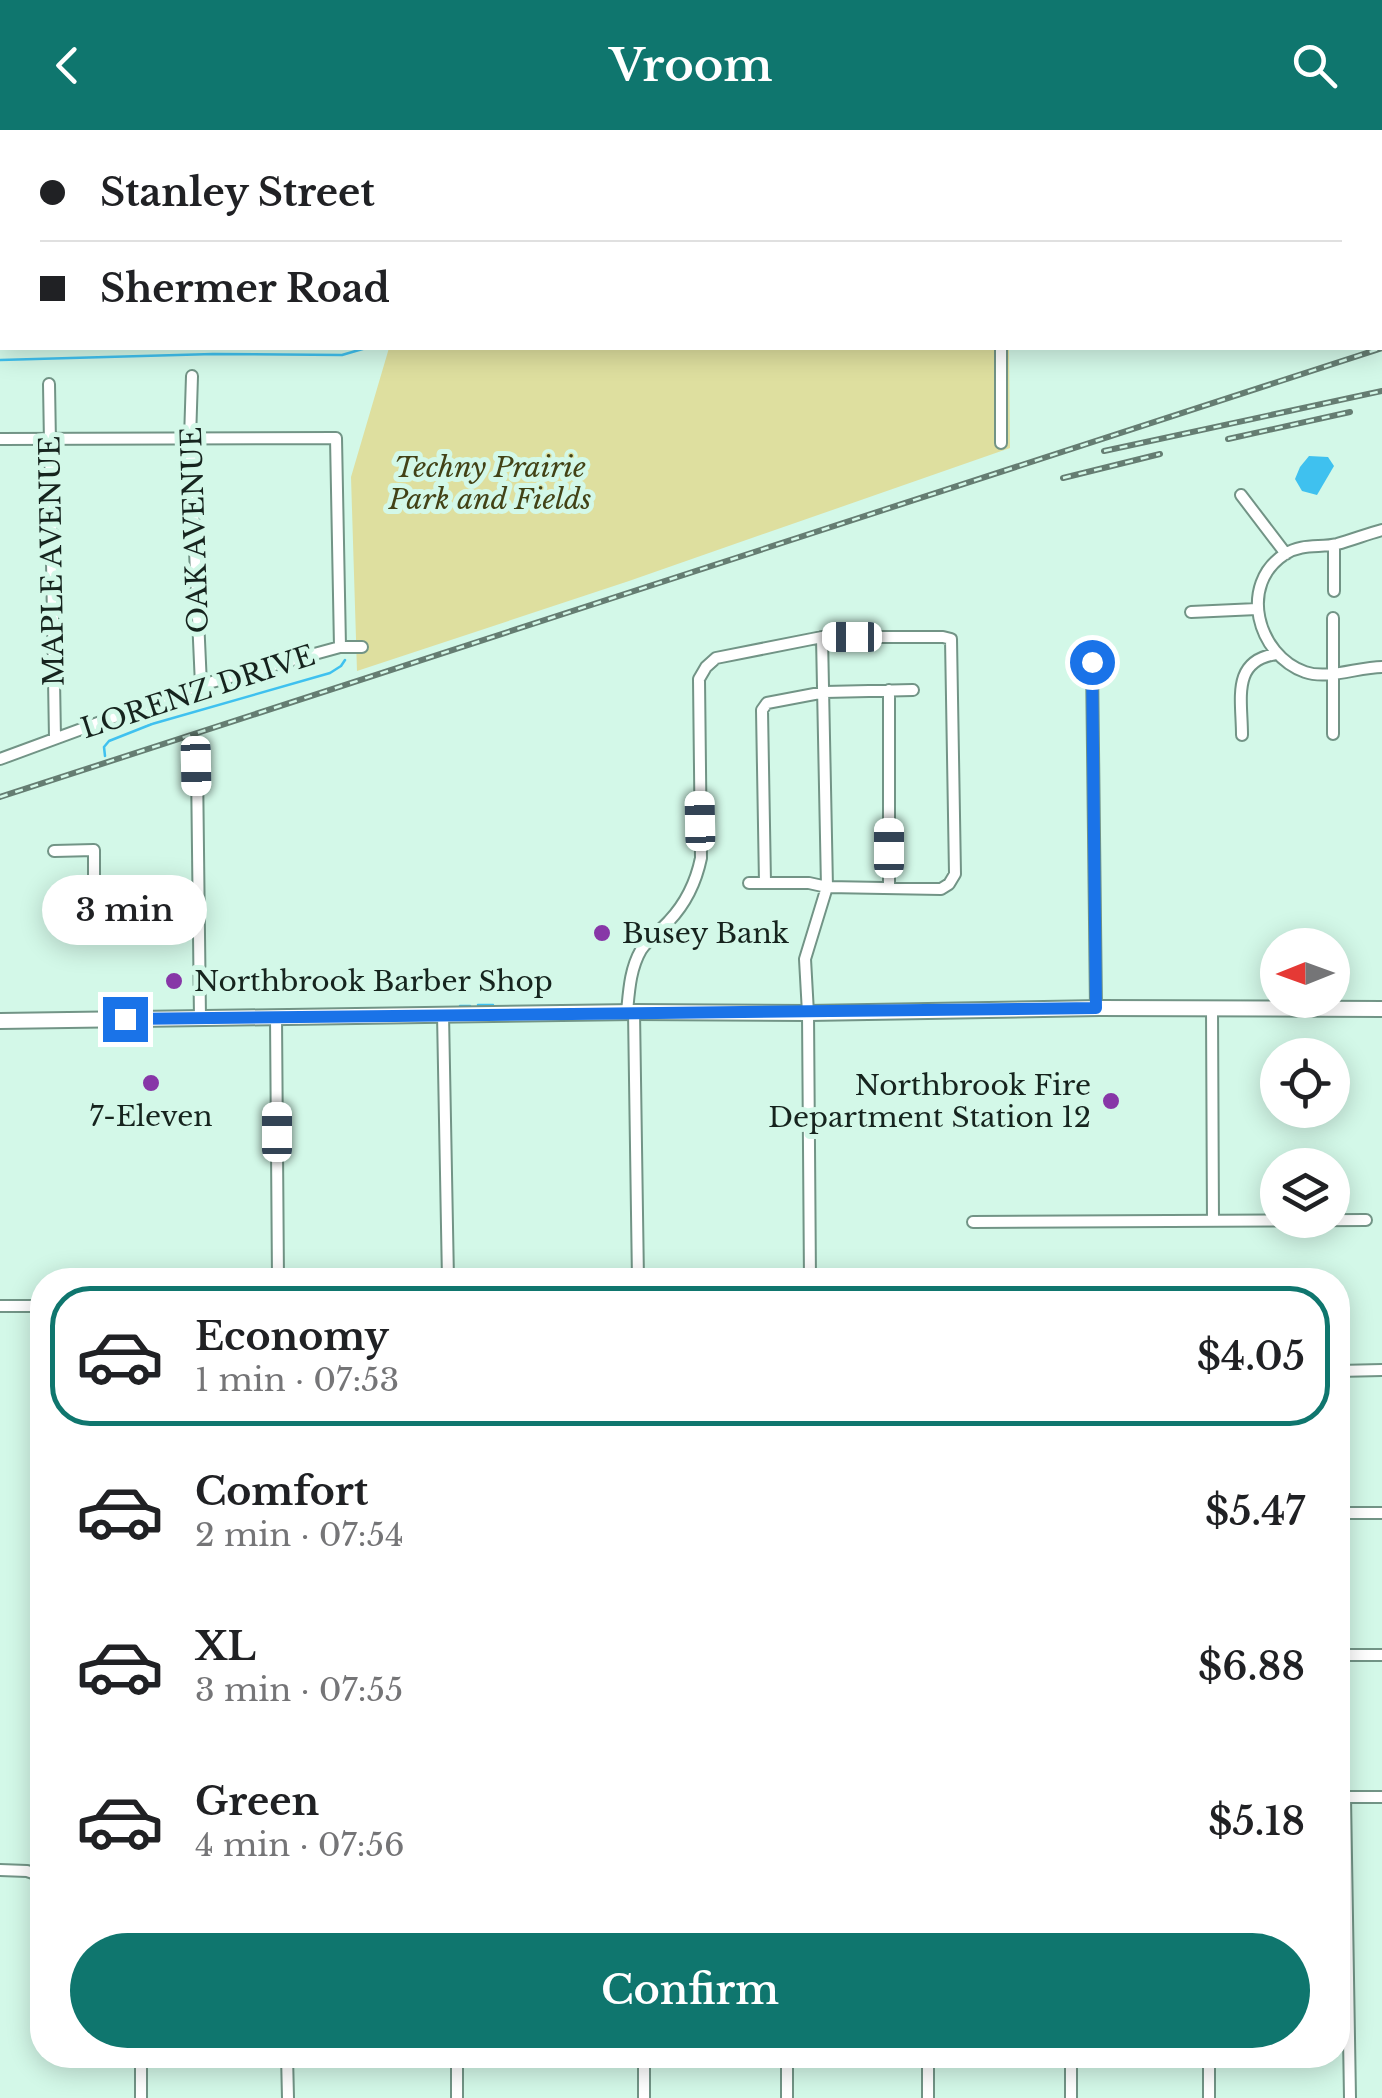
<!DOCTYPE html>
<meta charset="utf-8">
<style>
:root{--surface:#fff;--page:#f6f6f6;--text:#202124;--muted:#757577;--line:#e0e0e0;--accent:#0f766e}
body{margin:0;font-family:"Libre Baskerville",serif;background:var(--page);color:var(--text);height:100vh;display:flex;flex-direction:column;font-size:38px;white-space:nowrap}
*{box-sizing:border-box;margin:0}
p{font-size:32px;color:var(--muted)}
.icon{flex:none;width:55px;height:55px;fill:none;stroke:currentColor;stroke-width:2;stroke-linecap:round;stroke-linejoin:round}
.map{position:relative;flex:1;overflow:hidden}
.panel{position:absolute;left:30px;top:1138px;width:1320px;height:800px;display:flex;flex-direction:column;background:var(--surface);border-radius:40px;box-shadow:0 5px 25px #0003}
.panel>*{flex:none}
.banner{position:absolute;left:0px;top:0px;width:1382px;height:220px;box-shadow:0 5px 25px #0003;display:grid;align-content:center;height:220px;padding:0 40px;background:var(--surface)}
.needle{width:65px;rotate:269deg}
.controls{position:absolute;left:1260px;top:798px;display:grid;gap:20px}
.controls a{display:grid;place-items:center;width:90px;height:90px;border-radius:50%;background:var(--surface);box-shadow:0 5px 25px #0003;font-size:50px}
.end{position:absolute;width:45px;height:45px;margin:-22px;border:12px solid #1a73e8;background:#fff;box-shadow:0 0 0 5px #fff}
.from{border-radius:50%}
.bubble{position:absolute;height:70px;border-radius:35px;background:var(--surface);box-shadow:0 5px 25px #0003;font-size:32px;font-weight:600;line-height:70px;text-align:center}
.car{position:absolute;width:30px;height:60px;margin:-30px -15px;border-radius:12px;box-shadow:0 0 8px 2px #0007;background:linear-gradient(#fff 24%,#345 0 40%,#fff 0 76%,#345 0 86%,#fff 0)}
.banner b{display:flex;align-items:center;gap:35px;height:95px;font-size:38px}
.banner b+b{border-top:2px solid var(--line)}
.banner i{width:25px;height:25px;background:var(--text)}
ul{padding:18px 0 0;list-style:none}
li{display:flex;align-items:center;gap:30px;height:140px;margin:0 20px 15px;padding:0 20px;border:5px solid transparent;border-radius:40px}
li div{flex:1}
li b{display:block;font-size:38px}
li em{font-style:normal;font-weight:600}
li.selected{border-color:var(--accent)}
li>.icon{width:90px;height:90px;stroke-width:1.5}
.cta{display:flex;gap:20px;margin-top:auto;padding:20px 40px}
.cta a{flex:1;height:115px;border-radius:60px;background:var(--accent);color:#fff;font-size:40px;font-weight:600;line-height:115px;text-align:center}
header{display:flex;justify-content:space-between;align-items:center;height:130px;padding:0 40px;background:var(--accent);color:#fff;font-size:45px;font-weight:600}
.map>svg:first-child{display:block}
.green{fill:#dedf9f}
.water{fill:#3fc1ef}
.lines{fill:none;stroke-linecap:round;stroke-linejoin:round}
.stream{stroke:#3fc1ef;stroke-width:2.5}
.minor-casing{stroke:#729486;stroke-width:14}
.secondary-casing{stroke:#729486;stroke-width:18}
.minor{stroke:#fff;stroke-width:10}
.secondary{stroke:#fff;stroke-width:14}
.rail-casing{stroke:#657d72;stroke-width:6}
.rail{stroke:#d3f8e8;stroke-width:2.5;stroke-dasharray:8;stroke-linecap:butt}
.route{stroke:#1a73e8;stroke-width:12}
.poi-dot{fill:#8737a7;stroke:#d3f8e8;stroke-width:4}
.labels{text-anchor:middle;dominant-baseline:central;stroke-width:10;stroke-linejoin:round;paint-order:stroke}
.park-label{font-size:28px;font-style:italic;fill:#424216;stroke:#d3f8e8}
.street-label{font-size:28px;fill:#16241e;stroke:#d3f8e8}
.poi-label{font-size:28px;fill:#16241e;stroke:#d3f8e8;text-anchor:start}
</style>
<header><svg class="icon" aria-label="back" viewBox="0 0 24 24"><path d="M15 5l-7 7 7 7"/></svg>Vroom<svg class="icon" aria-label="search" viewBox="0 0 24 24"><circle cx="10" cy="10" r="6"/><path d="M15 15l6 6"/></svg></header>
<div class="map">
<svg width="1382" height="1968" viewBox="0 0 1382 1968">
<rect width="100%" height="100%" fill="#d3f8e8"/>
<path class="green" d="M437,0H1382V76H1380V2H436Z
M389,218H1009L1010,318L629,451L357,541L351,347Z"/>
<path class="water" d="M1309,326L1328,327L1334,336L1317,365L1302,361L1295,349L1300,337Z"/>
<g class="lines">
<path class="stream" d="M420,2L421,0
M0,230L213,224L342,225L366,218
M105,626L104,617L109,611L152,594L330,543L341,536L345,530
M478,875H493
M460,876H470"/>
<g class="minor-casing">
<path id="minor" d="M190,0V2
M335,0V2
M0,17H2
M1380,69H1382
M192,246L190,309L201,555
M49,254L55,608
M0,309L336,308L340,517
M1001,313V218
M1241,365L1286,424
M1382,400C1367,404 1352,410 1337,414C1320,418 1302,413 1285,424C1238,454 1257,525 1305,542C1328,550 1358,537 1382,537
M1334,415V461
M1191,482L1257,479
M1333,488V604
M1092,532L1096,878
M889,560V758
M1242,605C1242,569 1231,531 1276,524
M0,629L201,555L340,517H362
M197,636L200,888
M54,721L94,720V783L55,784
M765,753L762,580L767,573L825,562L913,560
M1212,878L1213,1091
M627,882C629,861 630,839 641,820C648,809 660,801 669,791C686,773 696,752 701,728L699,549L706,537L716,528L822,507H943L951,509L955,744L949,754L941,759L827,757L809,753H749
M634,882L638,1150
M443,884L448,1150
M276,887L278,1150
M973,1092L1366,1090
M810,1150L808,883L805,829L827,757L822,507
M0,1176H42
M1338,1241L1382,1240
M1338,1383H1382
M1338,1525H1382
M1338,1667H1382
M1345,1667L1350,1968
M0,1740L27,1741L42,1746
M141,1925V1968
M287,1925L288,1968
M457,1925V1968
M644,1925V1968
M787,1925V1968
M1209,1925V1968
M928,1968V1925
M1071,1968V1925"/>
</g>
<g class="secondary-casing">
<path id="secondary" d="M0,891L634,882L808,883L1099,878L1382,879"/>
</g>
<use href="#minor" class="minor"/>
<use href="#secondary" class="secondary"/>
<g class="rail-casing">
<path id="rail" d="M1228,309L1350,282
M1104,321L1382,261
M1063,348L1160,324
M0,667L1382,218"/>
</g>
<use href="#rail" class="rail"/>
</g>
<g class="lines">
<path class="route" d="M125,889L1096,878L1092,532"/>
</g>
<g class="poi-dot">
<circle cx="602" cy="803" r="10"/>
<circle cx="174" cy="851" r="10"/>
<circle cx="151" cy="953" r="10"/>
<circle cx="1111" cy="971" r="10"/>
</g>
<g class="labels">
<g class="park-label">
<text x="490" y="337">Techny Prairie<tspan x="490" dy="32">Park and Fields</tspan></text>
</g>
<g class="street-label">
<text transform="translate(195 400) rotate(-92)">OAK AVENUE</text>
<text transform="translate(52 431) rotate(-91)">MAPLE AVENUE</text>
<text transform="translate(198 562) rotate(-18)">LORENZ DRIVE</text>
</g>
<g class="poi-label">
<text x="622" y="803">Busey Bank</text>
<text x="194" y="851">Northbrook Barber Shop</text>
<text x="1091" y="955" text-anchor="end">Northbrook Fire<tspan x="1091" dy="32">Department Station 12</tspan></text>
<text x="151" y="986" text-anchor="middle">7-Eleven</text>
</g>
</g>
</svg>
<div class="controls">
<a><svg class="needle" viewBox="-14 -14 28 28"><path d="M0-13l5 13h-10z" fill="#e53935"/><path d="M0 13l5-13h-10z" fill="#757577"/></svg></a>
<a><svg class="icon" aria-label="locate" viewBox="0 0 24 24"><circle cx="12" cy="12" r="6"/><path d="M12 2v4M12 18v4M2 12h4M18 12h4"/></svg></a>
<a><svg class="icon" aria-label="layers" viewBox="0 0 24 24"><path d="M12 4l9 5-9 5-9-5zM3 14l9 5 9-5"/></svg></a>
</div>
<i class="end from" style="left:1092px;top:532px"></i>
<i class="end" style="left:125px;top:889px"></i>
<div class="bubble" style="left:42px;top:745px;width:165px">3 min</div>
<i class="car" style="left:852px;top:507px;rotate:270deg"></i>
<i class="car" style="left:196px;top:636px;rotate:179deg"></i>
<i class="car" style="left:700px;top:691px;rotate:359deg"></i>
<i class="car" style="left:889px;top:718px;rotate:0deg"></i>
<i class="car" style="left:277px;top:1002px;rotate:0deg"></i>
<div class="banner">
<b><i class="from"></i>Stanley Street</b>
<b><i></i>Shermer Road</b>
</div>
<section class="panel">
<ul>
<li class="selected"><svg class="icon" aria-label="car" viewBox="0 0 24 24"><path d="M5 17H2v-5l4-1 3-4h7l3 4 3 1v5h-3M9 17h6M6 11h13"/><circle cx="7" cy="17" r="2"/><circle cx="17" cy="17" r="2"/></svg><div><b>Economy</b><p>1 min · 07:53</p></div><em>$4.05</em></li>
<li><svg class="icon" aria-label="car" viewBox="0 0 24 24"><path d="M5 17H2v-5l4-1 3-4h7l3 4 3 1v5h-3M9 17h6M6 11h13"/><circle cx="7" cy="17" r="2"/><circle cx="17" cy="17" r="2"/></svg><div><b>Comfort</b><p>2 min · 07:54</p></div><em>$5.47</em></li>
<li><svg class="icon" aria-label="car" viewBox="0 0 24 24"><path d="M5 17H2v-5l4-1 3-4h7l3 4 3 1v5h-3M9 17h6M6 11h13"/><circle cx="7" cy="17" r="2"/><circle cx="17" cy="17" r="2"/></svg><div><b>XL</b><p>3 min · 07:55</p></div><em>$6.88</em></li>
<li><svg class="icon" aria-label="car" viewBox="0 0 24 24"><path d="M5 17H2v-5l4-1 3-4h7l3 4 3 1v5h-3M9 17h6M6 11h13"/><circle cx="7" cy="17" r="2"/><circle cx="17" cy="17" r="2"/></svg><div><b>Green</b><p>4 min · 07:56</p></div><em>$5.18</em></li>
</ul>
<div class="cta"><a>Confirm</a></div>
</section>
</div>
